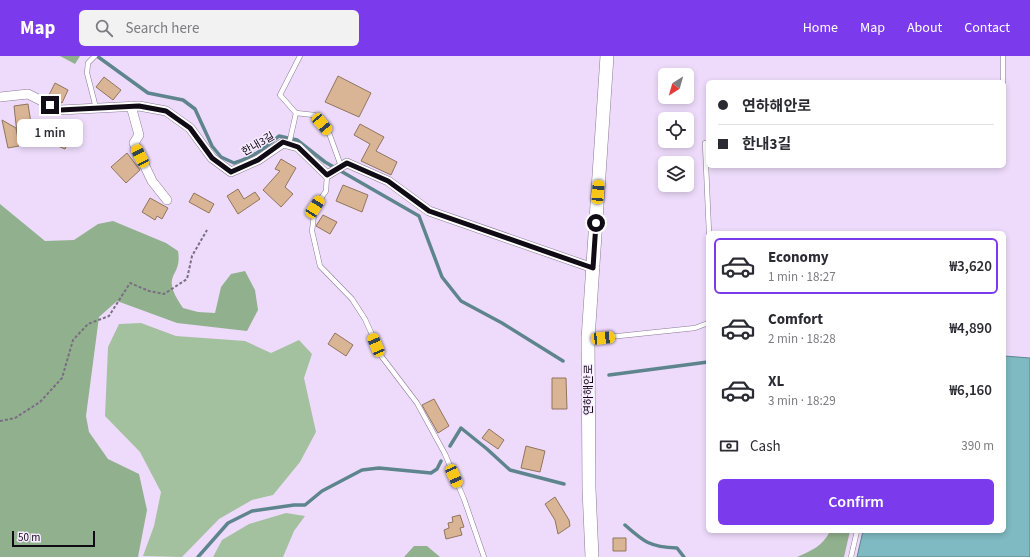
<!DOCTYPE html>
<meta charset="utf-8">
<style>
:root{--surface:#fff;--page:#f2f2f3;--text:#2b2b33;--muted:#7c7c81;--line:#e1e1e2;--accent:#7c3aed}
body{margin:0;font-family:"Source Sans 3","Noto Sans KR",sans-serif;background:var(--page);color:var(--text);height:100vh;display:flex;flex-direction:column;font-size:15px;white-space:nowrap}
*{box-sizing:border-box;margin:0}
p{font-size:13px;color:var(--muted)}
.icon{flex:none;width:22px;height:22px;fill:none;stroke:currentColor;stroke-width:2;stroke-linecap:round;stroke-linejoin:round}
.map{position:relative;flex:1;overflow:hidden}
.drawer{position:absolute;left:706px;top:175px;width:300px;height:302px;display:flex;flex-direction:column;background:var(--surface);border-radius:6px;box-shadow:0 2px 6px #0003}
.drawer>*{flex:none}
.banner{position:absolute;left:706px;top:24px;width:300px;height:88px;border-radius:6px;box-shadow:0 2px 6px #0003;display:grid;align-content:center;height:88px;padding:0 12px;background:var(--surface)}
.needle{width:26px;rotate:217deg}
.controls{position:absolute;left:658px;top:12px;display:grid;gap:8px}
.controls a{display:grid;place-items:center;width:36px;height:36px;border-radius:6px;background:var(--surface);box-shadow:0 2px 6px #0003;font-size:20px}
.scale{position:absolute;left:12px;bottom:10px;width:83px;box-sizing:border-box;padding-left:4px;border:2px solid #110b15;border-top:0;font-size:11px;line-height:14px;white-space:nowrap;color:#110b15;-webkit-text-stroke:3px #f7ebff;paint-order:stroke}
.end{position:absolute;width:18px;height:18px;margin:-9px;border:5px solid #110b15;background:#fff;box-shadow:0 0 0 2px #fff}
.from{border-radius:50%}
.bubble{position:absolute;height:28px;border-radius:6px;background:var(--surface);box-shadow:0 2px 6px #0003;font-size:13px;font-weight:600;line-height:28px;text-align:center}
.car{position:absolute;width:12px;height:24px;margin:-12px -6px;border-radius:5px;box-shadow:0 0 3px 1px #0007;background:linear-gradient(#f5c518 24%,#345 0 40%,#f5c518 0 76%,#345 0 86%,#f5c518 0)}
.banner b{display:flex;align-items:center;gap:14px;height:38px;font-size:15px}
.banner b+b{border-top:1px solid var(--line)}
.banner i{width:10px;height:10px;background:var(--text)}
ul{padding:7px 0 0;list-style:none}
li{display:flex;align-items:center;gap:12px;height:56px;margin:0 8px 6px;padding:0 4px;border:2px solid transparent;border-radius:6px}
li div{flex:1}
li b{display:block;font-size:15px}
li em{font-style:normal;font-weight:600}
li.on{border-color:var(--accent)}
li>.icon{width:36px;height:36px;stroke-width:1.5}
.pay{display:flex;align-items:center;gap:10px;height:44px;padding:0 12px;font-size:15px}
.pay p{margin-inline-start:auto}
.cta{display:flex;gap:8px;margin-top:auto;padding:8px 12px}
.cta a{flex:1;height:46px;border-radius:6px;background:var(--accent);color:#fff;font-size:16px;font-weight:600;line-height:46px;text-align:center}
header{display:flex;align-items:center;gap:24px;box-sizing:border-box;height:56px;padding:0 20px;background:var(--accent);color:#fff}
header strong{font-size:19px}
nav{display:flex;gap:22px;margin-inline-start:auto;font-size:14px}
.search{width:280px;height:36px;background:var(--page);display:flex;align-items:center;gap:10px;box-sizing:border-box;padding:0 14px;border-radius:6px;color:var(--muted);font-size:15px}
.map>svg:first-child{display:block}
.green{fill:#a3c19f}
.forest{fill:#91b08d}
.water{fill:#7fb9c2;stroke:#5e858e}
.lines{fill:none;stroke-linecap:round;stroke-linejoin:round}
.stream{stroke:#5e858e;stroke-width:3.5}
.building{fill:#dab595;stroke:#8f755d}
.lane-casing{stroke:#8b7995;stroke-width:5.5}
.street-casing{stroke:#8b7995;stroke-width:10}
.secondary-casing{stroke:#8b7995;stroke-width:14}
.path{stroke:#7a6e83;stroke-width:2;stroke-dasharray:3 2;stroke-linecap:butt}
.lane{stroke:#fff;stroke-width:4.5}
.street{stroke:#fff;stroke-width:9}
.secondary{stroke:#fff;stroke-width:13}
.route{stroke:#110b15;stroke-width:5}
.labels{text-anchor:middle;dominant-baseline:central;stroke-width:3;stroke-linejoin:round;paint-order:stroke}
.street-label{font-size:11px;fill:#110b15;stroke:#f7ebff}
</style>
<header>
<strong>Map</strong>
<div class="search"><svg class="icon" aria-label="search" viewBox="0 0 24 24"><circle cx="10" cy="10" r="6"/><path d="M15 15l6 6"/></svg>Search here</div>
<nav><a>Home</a><a>Map</a><a>About</a><a>Contact</a></nav>
</header>
<div class="map">
<svg width="1030" height="501" viewBox="0 0 1030 501">
<rect width="100%" height="100%" fill="#eedbfb"/>
<path class="green" d="M141,267L176,280L245,285L271,297L299,284L312,298L304,322L316,376L300,406L273,439L252,444L219,463L182,501L143,500L154,470L161,436L140,396L105,360L108,291L119,268Z
M286,457L305,460L294,475L283,501H213L222,484L249,468Z"/>
<path class="forest" d="M60,0H80L75,8Z
M0,148L45,185L74,184L98,168L113,165L166,187L178,195C183,223 158,216 183,252L198,256L215,257L221,231L231,218L245,215L255,234L258,254L247,275L177,267L117,245L99,261L86,360L89,376L108,403L139,418L147,454L138,501H0Z
M830,475H850L844,501H797C811,495 823,490 830,475Z
M414,490H427L440,501H404Z"/>
<path class="water" d="M1004,300L1030,302V501H857L863,475H1004Z"/>
<g class="lines">
<path class="stream" d="M97,0L148,37L183,44L195,53L212,90L221,101L234,107C252,102 265,92 279,80L297,84L325,106L419,160L442,221L461,245L502,267L563,305
M609,319L708,306
M450,390L461,372L487,393L510,414L564,428
M625,469C644,486 650,491 677,492L684,501
M198,501L228,467L252,455L294,449H305L322,435L362,414L379,412L431,417L437,413L441,405"/>
</g>
<path class="building" d="M338,20L371,37L359,61L325,46Z
M104,21L121,34L113,44L96,31Z
M55,27L68,34L62,47L48,41Z
M28,48L32,74L17,77L14,50Z
M2,64L16,72L19,90L8,92Z
M360,68L384,81L376,95L397,106L391,119L361,105L370,88L354,79Z
M52,71L71,80L65,93L46,85Z
M127,97L140,114L126,127L111,111Z
M281,103L296,112L285,131L293,138L281,151L263,134L280,115L275,113Z
M343,129L368,139L362,156L336,145Z
M238,133L244,143L255,136L260,143L238,158L227,140Z
M194,137L214,148L209,157L189,146Z
M150,142L168,152L162,163L157,160L155,164L142,156Z
M323,159L337,166L330,178L316,170Z
M335,277L353,289L346,300L328,288Z
M552,322H566L567,353H552Z
M434,343L449,370L438,377L422,349Z
M489,373L504,384L498,393L482,382Z
M526,390L545,395L540,416L521,412Z
M555,441L569,464L570,470L558,478L555,464L545,448Z
M460,459L464,471L460,472L462,479L446,483L444,474L449,472L448,467L453,466L452,461Z
M613,482H626V495H613Z"/>
<g class="lines">
<g class="lane-casing">
<path id="lane" d="M95,0L88,7L87,17L96,52
M1003,26V0
M296,57L314,59L329,77L341,110
M708,87H705L709,177
M289,88L296,57L280,39L300,0
M327,119L326,135L315,151L312,175L320,210L352,243L365,263L382,301L417,347L445,398L464,443L484,501
M590,283L695,272L708,267
M851,501L857,475"/>
</g>
<g class="street-casing">
<path id="street" d="M0,41L28,38L60,54L139,50L166,55L190,72L212,102L231,116L258,104L283,87L298,91L327,119L347,107L388,125L429,155L593,212
M131,50L139,79L134,87L152,125L167,144"/>
</g>
<g class="secondary-casing">
<path id="secondary" d="M592,501L589,433L588,283L607,0"/>
</g>
<path class="path" d="M0,365L15,362L40,346L62,322L73,284L88,268L109,260L130,227L149,235L164,238L187,223L192,200L207,174"/>
<use href="#lane" class="lane"/>
<use href="#street" class="street"/>
<use href="#secondary" class="secondary"/>
</g>
<g class="lines">
<path class="route" d="M50,49L60,54L139,50L166,55L190,72L212,102L231,116L258,104L283,86L298,91L327,119L347,107L388,125L429,155L593,212L596,167"/>
</g>
<g class="labels">
<g class="street-label">
<text transform="translate(258 88) rotate(-30)">한내3길</text>
<text transform="translate(588 334) rotate(-90)">연하해안로</text>
</g>
</g>
</svg>
<div class="controls">
<a><svg class="needle" viewBox="-14 -14 28 28"><path d="M0-13l5 13h-10z" fill="#e53935"/><path d="M0 13l5-13h-10z" fill="#7c7c81"/></svg></a>
<a><svg class="icon" aria-label="locate" viewBox="0 0 24 24"><circle cx="12" cy="12" r="6"/><path d="M12 2v4M12 18v4M2 12h4M18 12h4"/></svg></a>
<a><svg class="icon" aria-label="layers" viewBox="0 0 24 24"><path d="M12 4l9 5-9 5-9-5zM3 14l9 5 9-5"/></svg></a>
</div>
<div class="scale">50 m</div>
<i class="end from" style="left:596px;top:167px"></i>
<i class="end" style="left:50px;top:49px"></i>
<div class="bubble" style="left:17px;top:63px;width:66px">1 min</div>
<i class="car" style="left:322px;top:68px;rotate:140deg"></i>
<i class="car" style="left:140px;top:100px;rotate:333deg"></i>
<i class="car" style="left:598px;top:136px;rotate:4deg"></i>
<i class="car" style="left:315px;top:151px;rotate:33deg"></i>
<i class="car" style="left:603px;top:282px;rotate:84deg"></i>
<i class="car" style="left:376px;top:289px;rotate:337deg"></i>
<i class="car" style="left:454px;top:420px;rotate:156deg"></i>
<div class="banner">
<b><i class="from"></i>연하해안로</b>
<b><i></i>한내3길</b>
</div>
<section class="drawer">
<ul>
<li class="on"><svg class="icon" aria-label="car" viewBox="0 0 24 24"><path d="M5 17H2v-5l4-1 3-4h7l3 4 3 1v5h-3M9 17h6M6 11h13"/><circle cx="7" cy="17" r="2"/><circle cx="17" cy="17" r="2"/></svg><div><b>Economy</b><p>1 min · 18:27</p></div><em>₩3,620</em></li>
<li><svg class="icon" aria-label="car" viewBox="0 0 24 24"><path d="M5 17H2v-5l4-1 3-4h7l3 4 3 1v5h-3M9 17h6M6 11h13"/><circle cx="7" cy="17" r="2"/><circle cx="17" cy="17" r="2"/></svg><div><b>Comfort</b><p>2 min · 18:28</p></div><em>₩4,890</em></li>
<li><svg class="icon" aria-label="car" viewBox="0 0 24 24"><path d="M5 17H2v-5l4-1 3-4h7l3 4 3 1v5h-3M9 17h6M6 11h13"/><circle cx="7" cy="17" r="2"/><circle cx="17" cy="17" r="2"/></svg><div><b>XL</b><p>3 min · 18:29</p></div><em>₩6,160</em></li>
</ul>
<div class="pay"><svg class="icon" aria-label="cash" viewBox="0 0 24 24"><path d="M3 7h18v10H3z"/><circle cx="12" cy="12" r="2"/></svg>Cash<p>390 m</p></div>
<div class="cta"><a>Confirm</a></div>
</section>
</div>
